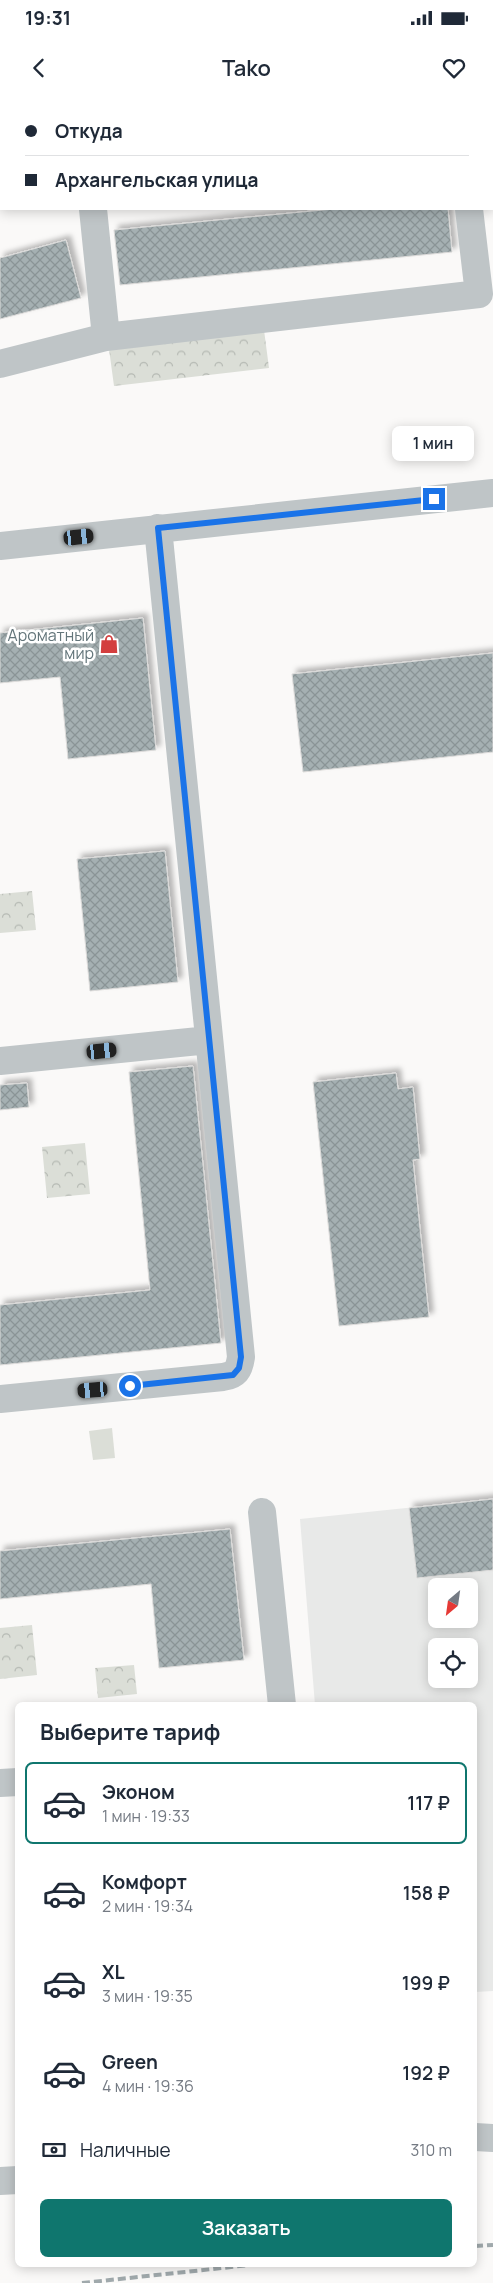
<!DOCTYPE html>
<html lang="ru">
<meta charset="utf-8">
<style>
:root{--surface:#fff;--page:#f2f2f3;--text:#1f2937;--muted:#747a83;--line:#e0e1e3;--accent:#0f766e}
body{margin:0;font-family:Manrope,sans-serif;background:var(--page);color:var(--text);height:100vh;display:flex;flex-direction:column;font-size:19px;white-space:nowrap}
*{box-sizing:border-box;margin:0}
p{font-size:16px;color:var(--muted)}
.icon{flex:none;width:28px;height:28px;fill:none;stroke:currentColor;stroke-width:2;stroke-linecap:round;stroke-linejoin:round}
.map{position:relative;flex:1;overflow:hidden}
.sheet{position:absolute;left:15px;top:1602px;width:462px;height:565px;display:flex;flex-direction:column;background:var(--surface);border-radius:8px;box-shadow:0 2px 12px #0003}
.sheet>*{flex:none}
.guide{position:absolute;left:0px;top:0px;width:494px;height:110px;box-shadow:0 2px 12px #0003;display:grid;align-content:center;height:110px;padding:0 25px;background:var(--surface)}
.needle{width:32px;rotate:209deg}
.controls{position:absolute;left:428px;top:1478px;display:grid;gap:10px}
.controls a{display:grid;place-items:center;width:50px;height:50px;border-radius:8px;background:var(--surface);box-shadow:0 2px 12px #0003;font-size:25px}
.end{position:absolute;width:22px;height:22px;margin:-11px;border:6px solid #1a73e8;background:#fff;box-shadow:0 0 0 2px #fff}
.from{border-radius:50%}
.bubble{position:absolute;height:35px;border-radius:8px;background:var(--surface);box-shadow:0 2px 12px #0003;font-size:16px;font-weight:600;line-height:35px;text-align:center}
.car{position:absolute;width:15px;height:30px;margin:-15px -8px;border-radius:6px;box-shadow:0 0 4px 1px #0007;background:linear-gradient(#222 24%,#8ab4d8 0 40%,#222 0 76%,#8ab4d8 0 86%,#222 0)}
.guide b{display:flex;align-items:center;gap:18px;height:48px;font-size:19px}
.guide b+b{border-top:1px solid var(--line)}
.guide i{width:12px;height:12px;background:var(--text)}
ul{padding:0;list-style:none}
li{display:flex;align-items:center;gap:15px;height:82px;margin:0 10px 8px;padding:0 15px;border:2px solid transparent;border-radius:8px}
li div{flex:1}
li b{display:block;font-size:19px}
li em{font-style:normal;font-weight:600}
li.on{border-color:var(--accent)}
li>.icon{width:45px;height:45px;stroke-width:1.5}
h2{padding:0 25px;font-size:22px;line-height:60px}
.pay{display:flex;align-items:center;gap:12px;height:55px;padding:0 25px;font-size:19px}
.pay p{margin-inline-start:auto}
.button{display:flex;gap:10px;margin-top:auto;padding:10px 25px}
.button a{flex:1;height:58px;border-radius:8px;background:var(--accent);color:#fff;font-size:20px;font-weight:600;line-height:58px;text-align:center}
.status{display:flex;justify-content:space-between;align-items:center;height:35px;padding:0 25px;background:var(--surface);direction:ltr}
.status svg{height:14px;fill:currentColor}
header{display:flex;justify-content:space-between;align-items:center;height:65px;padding:0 25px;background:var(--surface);font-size:22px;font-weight:600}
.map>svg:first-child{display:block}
.built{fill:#e8e9e8;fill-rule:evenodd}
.green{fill:#dbded7}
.park{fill:url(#park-crowns)}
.building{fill:url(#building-cross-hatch);stroke:#dcdbda;filter:url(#shadow)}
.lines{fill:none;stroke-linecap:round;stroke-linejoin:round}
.minor{stroke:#bfc5c7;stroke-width:28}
.rail{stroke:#a0a9ac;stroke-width:4;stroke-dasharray:8 4;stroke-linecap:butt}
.route{stroke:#1a73e8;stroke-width:6}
.labels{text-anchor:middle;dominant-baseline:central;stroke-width:5;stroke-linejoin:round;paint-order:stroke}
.poi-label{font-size:16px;fill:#63757a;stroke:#fff;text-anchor:end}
</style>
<div class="status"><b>19:31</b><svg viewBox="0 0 49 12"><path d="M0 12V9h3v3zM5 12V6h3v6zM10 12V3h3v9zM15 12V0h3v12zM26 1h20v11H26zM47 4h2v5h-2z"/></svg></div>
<header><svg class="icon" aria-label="back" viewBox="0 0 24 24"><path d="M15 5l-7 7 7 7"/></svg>Tako<svg class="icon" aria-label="heart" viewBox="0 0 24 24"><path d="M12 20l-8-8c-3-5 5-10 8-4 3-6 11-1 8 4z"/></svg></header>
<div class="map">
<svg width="493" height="2183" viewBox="0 0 493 2183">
<defs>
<pattern id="park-crowns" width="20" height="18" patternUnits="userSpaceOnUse" patternTransform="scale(1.25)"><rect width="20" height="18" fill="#dbded7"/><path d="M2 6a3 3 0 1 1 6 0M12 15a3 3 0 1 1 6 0" fill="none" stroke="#b5b9b3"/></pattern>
<pattern id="building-cross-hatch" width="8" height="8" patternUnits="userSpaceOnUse" patternTransform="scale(1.25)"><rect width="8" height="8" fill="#a5b0b2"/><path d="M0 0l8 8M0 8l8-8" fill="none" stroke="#8a9496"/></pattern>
<filter id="shadow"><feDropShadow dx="4.5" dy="-4.5" stdDeviation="2.5" flood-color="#0004"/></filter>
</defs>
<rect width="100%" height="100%" fill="#faf9f8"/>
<path class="built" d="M493,1399V1891L475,1892V1605H315L300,1419ZM436,1486H469V1519H436ZM436,1546H469V1579H436Z"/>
<path class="green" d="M112,1328L115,1358L93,1360L89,1331Z"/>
<path class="park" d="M264,230L269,268L114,286L109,249Z
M32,791L36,830L0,833V794Z
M85,1043L90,1094L47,1098L42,1047Z
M32,1525L37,1575L0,1579V1528Z
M134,1565L137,1594L98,1598L95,1568Z"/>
<path class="building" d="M333,109H448L452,152L120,185L114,130Z
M66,140L81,198L0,219V158Z
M143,518L156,650L68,659L60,577L0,583V533Z
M493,553V652L303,672L292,574Z
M165,751L178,882L90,891L77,759Z
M193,966L221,1243L0,1265V1205L150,1190L129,972Z
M396,973L398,989L413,987L420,1059L413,1060L429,1217L339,1226L313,982Z
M27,983L29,1007L0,1010V985Z
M493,1399V1470L417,1478L409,1408Z
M230,1429L244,1560L159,1568L151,1484L0,1499V1451Z"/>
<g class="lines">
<path class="minor" d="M465,1L478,0
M0,51H1
M106,237L479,194L469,109
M0,264L106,237L93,109
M0,446L493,393
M0,961L209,940
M0,1299L223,1277C236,1275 239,1270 241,1257L158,428
M262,1412L282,1605
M0,1683L18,1682
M475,2037L493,2038
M0,2081L18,2080"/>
<path class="rail" d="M475,2146L493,2145
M82,2183L250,2165"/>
</g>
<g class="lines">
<path class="route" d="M130,1286L233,1275L239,1268L241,1257L158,428L434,399"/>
</g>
<defs>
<g id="shop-bare" transform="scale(1.5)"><path d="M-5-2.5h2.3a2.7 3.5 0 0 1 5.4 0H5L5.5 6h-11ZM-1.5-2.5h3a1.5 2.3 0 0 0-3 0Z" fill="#d33e3e" stroke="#fff" stroke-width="2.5" paint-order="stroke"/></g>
</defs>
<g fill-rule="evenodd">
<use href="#shop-bare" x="109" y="544"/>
</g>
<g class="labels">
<g class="poi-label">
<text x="94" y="535">Ароматный<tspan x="94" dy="18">мир</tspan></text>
</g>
</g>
</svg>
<div class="controls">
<a><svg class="needle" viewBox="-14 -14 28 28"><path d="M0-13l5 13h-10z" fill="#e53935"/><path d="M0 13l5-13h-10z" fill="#747a83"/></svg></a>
<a><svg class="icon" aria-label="locate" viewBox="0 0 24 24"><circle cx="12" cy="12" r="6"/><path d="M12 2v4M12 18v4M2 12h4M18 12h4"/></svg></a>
</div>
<i class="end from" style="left:130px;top:1286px"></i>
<i class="end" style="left:434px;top:399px"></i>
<div class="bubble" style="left:392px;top:326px;width:82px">1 мин</div>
<i class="car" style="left:79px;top:437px;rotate:84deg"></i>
<i class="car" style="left:102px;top:951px;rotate:84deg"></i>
<i class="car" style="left:93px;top:1290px;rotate:265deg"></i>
<div class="guide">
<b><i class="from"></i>Откуда</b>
<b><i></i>Архангельская улица</b>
</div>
<section class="sheet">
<h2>Выберите тариф</h2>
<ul>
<li class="on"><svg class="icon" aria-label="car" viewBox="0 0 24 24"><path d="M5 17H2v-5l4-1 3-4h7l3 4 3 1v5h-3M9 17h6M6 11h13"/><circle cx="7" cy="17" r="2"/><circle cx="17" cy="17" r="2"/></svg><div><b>Эконом</b><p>1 мин · 19:33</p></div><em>117 ₽</em></li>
<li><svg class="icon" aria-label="car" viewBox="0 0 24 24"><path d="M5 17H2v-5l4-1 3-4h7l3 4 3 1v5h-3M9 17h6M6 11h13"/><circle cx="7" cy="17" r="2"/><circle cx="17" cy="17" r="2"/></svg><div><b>Комфорт</b><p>2 мин · 19:34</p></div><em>158 ₽</em></li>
<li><svg class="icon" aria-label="car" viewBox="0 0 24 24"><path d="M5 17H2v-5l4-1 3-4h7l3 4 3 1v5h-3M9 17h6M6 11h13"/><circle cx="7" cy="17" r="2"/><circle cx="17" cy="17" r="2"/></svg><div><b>XL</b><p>3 мин · 19:35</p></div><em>199 ₽</em></li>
<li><svg class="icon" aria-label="car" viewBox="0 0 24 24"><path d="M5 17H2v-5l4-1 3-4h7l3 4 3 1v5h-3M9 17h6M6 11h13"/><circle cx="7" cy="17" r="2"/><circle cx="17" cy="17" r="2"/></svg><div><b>Green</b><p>4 мин · 19:36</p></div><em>192 ₽</em></li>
</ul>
<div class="pay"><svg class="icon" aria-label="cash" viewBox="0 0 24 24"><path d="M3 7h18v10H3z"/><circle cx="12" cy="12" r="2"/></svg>Наличные<p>310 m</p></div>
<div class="button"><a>Заказать</a></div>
</section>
</div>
